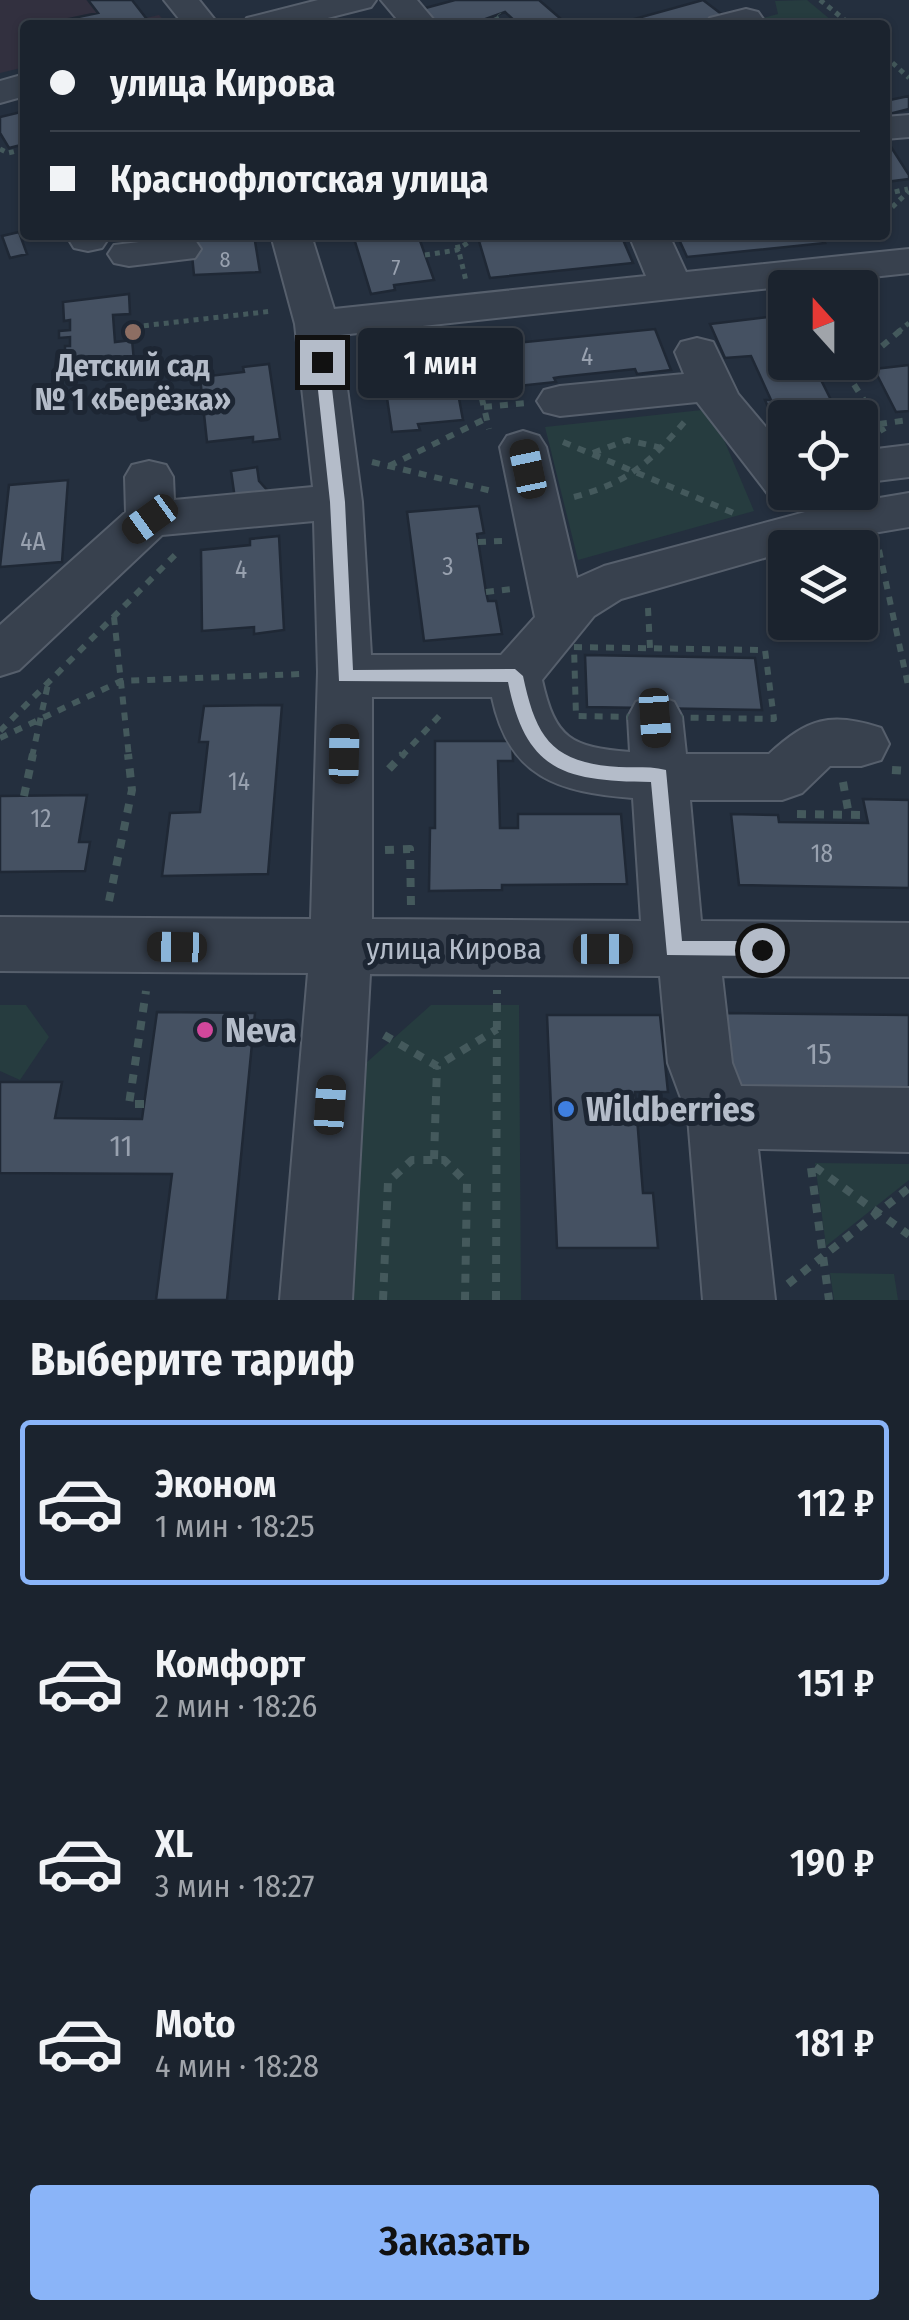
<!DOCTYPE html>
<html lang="ru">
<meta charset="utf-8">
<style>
:root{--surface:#1b232e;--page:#242b36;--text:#f1f3f6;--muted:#a0a4aa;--line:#39404a;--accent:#8ab4f8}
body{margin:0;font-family:"Fira Sans Condensed",sans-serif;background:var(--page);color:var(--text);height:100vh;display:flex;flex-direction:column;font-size:38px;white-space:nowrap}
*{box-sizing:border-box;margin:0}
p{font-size:32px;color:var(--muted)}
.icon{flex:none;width:55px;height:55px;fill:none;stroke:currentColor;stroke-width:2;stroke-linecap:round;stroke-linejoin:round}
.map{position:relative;height:1300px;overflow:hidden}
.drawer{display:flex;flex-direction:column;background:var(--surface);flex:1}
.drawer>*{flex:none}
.guide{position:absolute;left:20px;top:20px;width:870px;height:220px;border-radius:10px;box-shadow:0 2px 8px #0004,0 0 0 2px var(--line);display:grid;align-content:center;height:220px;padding:0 30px;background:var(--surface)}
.needle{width:65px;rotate:339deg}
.controls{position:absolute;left:768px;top:270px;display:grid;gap:20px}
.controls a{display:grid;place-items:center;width:110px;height:110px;border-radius:10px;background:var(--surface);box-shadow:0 2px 8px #0004,0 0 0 2px var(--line);font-size:50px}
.end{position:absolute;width:45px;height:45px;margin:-22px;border:12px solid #b4bcc9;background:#111;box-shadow:0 0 0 5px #111}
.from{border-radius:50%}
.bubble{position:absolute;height:70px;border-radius:10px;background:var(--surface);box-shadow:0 2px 8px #0004,0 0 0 2px var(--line);font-size:32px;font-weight:600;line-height:70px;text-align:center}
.car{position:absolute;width:30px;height:60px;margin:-30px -15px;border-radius:12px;box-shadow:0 0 8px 2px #0007;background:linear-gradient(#222 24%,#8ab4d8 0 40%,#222 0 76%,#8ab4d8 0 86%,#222 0)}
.guide b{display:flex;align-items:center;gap:35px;height:95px;font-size:38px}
.guide b+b{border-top:2px solid var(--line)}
.guide i{width:25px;height:25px;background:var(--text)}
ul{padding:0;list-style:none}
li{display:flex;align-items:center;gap:30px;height:165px;margin:0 20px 15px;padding:0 10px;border:5px solid transparent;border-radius:10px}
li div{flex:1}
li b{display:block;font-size:38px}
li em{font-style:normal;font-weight:600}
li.active{border-color:var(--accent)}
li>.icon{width:90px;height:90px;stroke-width:1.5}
h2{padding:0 30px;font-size:45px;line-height:120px}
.button{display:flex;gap:20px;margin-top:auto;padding:20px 30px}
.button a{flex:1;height:115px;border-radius:10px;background:var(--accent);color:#111;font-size:40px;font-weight:600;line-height:115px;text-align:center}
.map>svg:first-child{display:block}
.medical{fill:#32303f}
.green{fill:#263c3f}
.building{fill:#455162;stroke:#1f2835;stroke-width:2.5}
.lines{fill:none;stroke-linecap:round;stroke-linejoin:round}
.minor-casing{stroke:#565f6c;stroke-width:4}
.path-far2{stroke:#44595c;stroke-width:5;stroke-dasharray:5 5;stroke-linecap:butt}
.path-far1{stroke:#44595c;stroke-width:6;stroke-dasharray:8 8;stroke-linecap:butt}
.path{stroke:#44595c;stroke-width:8;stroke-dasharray:9 9;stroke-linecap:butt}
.minor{fill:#38414e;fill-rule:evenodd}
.route{fill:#b4bcc9}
.education-dot{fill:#8d6e63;stroke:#1d2633;stroke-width:4}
.hotel-dot{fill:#d1479c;stroke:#1d2633;stroke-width:4}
.shop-dot{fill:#3f7fe0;stroke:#1d2633;stroke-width:4}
.labels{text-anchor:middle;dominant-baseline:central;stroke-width:10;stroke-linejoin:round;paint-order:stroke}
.far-number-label{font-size:22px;fill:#98a1af}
.number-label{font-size:25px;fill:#98a1af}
.poi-label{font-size:30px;font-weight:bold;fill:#b4bcc9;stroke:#1d2633}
.street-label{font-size:30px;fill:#b4bcc9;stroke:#1d2633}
.near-number-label{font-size:30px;fill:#98a1af}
.near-poi-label{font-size:35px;font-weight:bold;fill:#b4bcc9;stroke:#1d2633;text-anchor:start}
</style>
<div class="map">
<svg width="909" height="1300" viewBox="0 0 909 1300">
<rect width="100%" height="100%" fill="#242f3e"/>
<path class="medical" d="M0,0H132L146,18L159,15L168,25H25V67L0,73Z"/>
<path class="green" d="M807,0L837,25H737L778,14L775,1Z
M711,409L754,511L578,560L545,427Z
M0,1005H26L49,1037L20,1080L0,1071Z
M431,1005H519L521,1300H353L366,1063Z
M815,1163L909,1164V1180L826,1246Z
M830,1273L894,1274L898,1300H834Z"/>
<path class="building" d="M88,0H132L146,18L117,25H56L54,22L98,13Z
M455,0H539L568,25H519L505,12L469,25H433L418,10Z
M703,0L728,19L708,25H632L627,21Z
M909,96V109L885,115V101Z
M25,111V144L9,148L0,133V117Z
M891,147L909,175V179L885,182V148Z
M19,232L27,254L10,258L2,236Z
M190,235H254L260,272L194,275Z
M353,235H418L434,280L394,285L395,290L371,294Z
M577,235H621L633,263L490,278L479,241Z
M677,235H821L825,243L687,257Z
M129,294L130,314L113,315L114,329L115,342L132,340L134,361L65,368V346H70V337L59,338V331L70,330V320L64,321L63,302Z
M785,315V362H812L840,418H785V426L777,427L765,400H771L751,356L725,358L710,324Z
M655,329L671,370L637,374L635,369L560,377L554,378L556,382L518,386L506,344Z
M407,355L408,360L451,356L463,420L418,424L420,430L392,432L381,357Z
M269,364L280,439L253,442V437L207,442L200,377L244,372L243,367Z
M909,365V411L896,412L874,369Z
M257,467L259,481L268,491L265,497L235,499L231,471Z
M68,480L62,562L0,567L9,485Z
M479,506L484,533L477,534L486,592L488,601H496L502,634L424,641L407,512Z
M279,536L284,630L254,634V627L202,631L201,550L250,545V539Z
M585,655L755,658L762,710L587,707Z
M282,705L268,874L162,876L170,813L200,812L208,742H199L204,706Z
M435,741H512L513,761H498L500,828H518V814H621L627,884L502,885V890L429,891L430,828H435Z
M87,795L79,842H90L85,871L0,872V796Z
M863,799L909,800V888L739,885L731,814L778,815L779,822L868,823Z
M157,1012L255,1013L227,1300H156L172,1174L0,1173V1082H62L55,1118L142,1119Z
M724,1013L909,1015V1096L734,1103Z
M547,1015H660L668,1092H635L643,1193H653L658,1248H557Z"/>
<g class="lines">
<g class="minor-casing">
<path id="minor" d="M164,0H199L219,25H184Z
M318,0H376L371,7L300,25H242L247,18Z
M381,0H417L438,25H402Z
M746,9L758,12L763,19L759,25H705L710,18Z
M25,74V96L0,103V81Z
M909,115V137L885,139V117Z
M66,235H106L108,239L102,248L88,251L74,248Z
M271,235H311L334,309L646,276L629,235H669L686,272L909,249V273L340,335L362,502L371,655H501L535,617L500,447L507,436L523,431L539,436L546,447L577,578L604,566L820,508L909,493V527L785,548V552L621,599L594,616L542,680C555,739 571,747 630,752L628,717L636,702L655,695L674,702L682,717L686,754H769C807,719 830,711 881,728L889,744L881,760L861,766H830L802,793L782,800H690L701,921L909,923V977L722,976L732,1063L741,1086L909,1088V1152L758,1149L775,1300H703L688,1117L668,1063L660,976L370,974L352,1300H280L308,973L0,971V917L311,919L318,672L314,521L162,535L19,670L0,676V625L126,512L125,477L132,465L149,461L166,465L173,477L174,500L313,487L295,324ZM372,697H492C509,778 558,792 633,798L641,921L372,919Z
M181,237L195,240L201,249L195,258L129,266L114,263L108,254L114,245Z
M697,338L713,342L738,394L785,450V492L802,494L785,499L768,494L697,402L560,416L544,412L537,401L544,390L560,386L684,374L675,352L681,342Z
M909,445V477L860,483V451Z"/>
</g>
<path class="path-far2" d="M820,0L851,25
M474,21L479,25
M486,25L501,17L499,14
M885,56L909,78
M0,149L8,153L25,149
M885,194L908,189
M885,214L909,191
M455,235L466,281
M425,255L457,250L479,235
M124,328L273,311
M871,332L874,294
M898,332L909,323"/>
<path class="path-far1" d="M467,335L489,429
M869,356L871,330
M457,389L479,387
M484,407L527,403
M879,424L909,420
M884,432L848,375L901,330
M563,442L736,514
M593,453L627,440L662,448
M372,462L496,492
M389,466L487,418
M574,497C630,482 650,462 687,419
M478,542L502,541
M879,550L909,690
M486,592L512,589
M648,608L650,648
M114,617L129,757
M574,647L765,650L774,719L576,716Z
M0,731L179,551
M0,738L121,681L301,674
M32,757L48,684
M401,757L442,713"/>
<path class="path" d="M389,769L403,754
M892,770L909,771
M843,782L849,815
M24,796L33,754
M797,814L866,815
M385,850L410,849L411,906
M109,901L132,790L128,754
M384,1035L437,1066L497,1029
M144,1104H129L146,991
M434,1159L437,1066
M815,1167L909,1235
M811,1168L829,1300
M788,1284L909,1188
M383,1300L388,1182L412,1160H444L467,1183L465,1300
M496,1300L497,990"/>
<use href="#minor" class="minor"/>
</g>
<path class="route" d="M322,358L329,362L345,502L353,670L515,669L523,676C536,737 551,763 619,767C634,768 651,766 666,770L682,941H762L771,950L768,956L667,955L651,782C566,781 526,773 508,682L339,681L330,502L315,362Z"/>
<circle class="education-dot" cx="133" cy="332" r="10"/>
<circle class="hotel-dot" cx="205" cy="1030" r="10"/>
<circle class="shop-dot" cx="566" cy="1109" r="10"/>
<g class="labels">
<g class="far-number-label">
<text x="225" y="259">8</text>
<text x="396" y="267">7</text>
</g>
<g class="number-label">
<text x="587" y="357">4</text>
<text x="33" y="542">4А</text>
<text x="448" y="567">3</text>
<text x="241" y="570">4</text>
<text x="239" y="782">14</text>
<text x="41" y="819">12</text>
<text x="822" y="854">18</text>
</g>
<g class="poi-label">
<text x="133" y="366">Детский сад<tspan x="133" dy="34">№ 1 «Берёзка»</tspan></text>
</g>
<g class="street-label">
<text x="454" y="949">улица Кирова</text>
</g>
<g class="near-number-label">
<text x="819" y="1054">15</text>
<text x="121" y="1146">11</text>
</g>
<g class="near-poi-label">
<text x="225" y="1030">Neva</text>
<text x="586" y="1109">Wildberries</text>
</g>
</g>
</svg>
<div class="controls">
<a><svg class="needle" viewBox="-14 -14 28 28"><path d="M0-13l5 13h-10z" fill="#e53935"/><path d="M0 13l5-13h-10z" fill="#a0a4aa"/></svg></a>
<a><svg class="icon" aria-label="locate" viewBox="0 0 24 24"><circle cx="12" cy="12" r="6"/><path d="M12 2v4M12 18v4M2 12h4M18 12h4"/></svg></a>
<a><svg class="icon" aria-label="layers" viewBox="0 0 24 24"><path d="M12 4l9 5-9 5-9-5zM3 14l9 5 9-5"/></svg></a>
</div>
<i class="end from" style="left:762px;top:950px"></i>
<i class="end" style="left:322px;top:362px"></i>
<div class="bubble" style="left:358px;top:328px;width:165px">1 мин</div>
<i class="car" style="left:528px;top:469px;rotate:348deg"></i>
<i class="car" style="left:150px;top:519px;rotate:234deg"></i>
<i class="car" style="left:655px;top:718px;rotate:176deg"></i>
<i class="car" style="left:344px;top:754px;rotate:1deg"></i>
<i class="car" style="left:177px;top:947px;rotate:271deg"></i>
<i class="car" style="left:603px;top:949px;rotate:90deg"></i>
<i class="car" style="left:330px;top:1105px;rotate:4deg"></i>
<div class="guide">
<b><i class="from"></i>улица Кирова</b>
<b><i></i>Краснофлотская улица</b>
</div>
</div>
<section class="drawer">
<h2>Выберите тариф</h2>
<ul>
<li class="active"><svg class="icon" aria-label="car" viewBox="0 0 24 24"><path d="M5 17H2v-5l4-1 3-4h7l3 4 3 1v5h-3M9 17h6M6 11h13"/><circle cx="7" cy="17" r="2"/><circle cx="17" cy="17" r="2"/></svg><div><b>Эконом</b><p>1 мин · 18:25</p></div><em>112 ₽</em></li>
<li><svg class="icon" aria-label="car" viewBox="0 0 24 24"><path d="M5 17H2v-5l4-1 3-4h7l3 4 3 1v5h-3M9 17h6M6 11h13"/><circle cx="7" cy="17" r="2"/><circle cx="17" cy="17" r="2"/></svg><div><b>Комфорт</b><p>2 мин · 18:26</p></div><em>151 ₽</em></li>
<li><svg class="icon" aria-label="car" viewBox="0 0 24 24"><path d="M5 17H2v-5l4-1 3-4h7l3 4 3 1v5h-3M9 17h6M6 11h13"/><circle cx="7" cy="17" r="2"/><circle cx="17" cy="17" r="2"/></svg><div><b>XL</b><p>3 мин · 18:27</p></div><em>190 ₽</em></li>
<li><svg class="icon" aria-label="car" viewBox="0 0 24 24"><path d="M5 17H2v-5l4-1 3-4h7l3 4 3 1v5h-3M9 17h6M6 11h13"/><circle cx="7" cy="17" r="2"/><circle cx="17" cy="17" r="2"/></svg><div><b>Moto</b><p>4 мин · 18:28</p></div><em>181 ₽</em></li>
</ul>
<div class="button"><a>Заказать</a></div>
</section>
